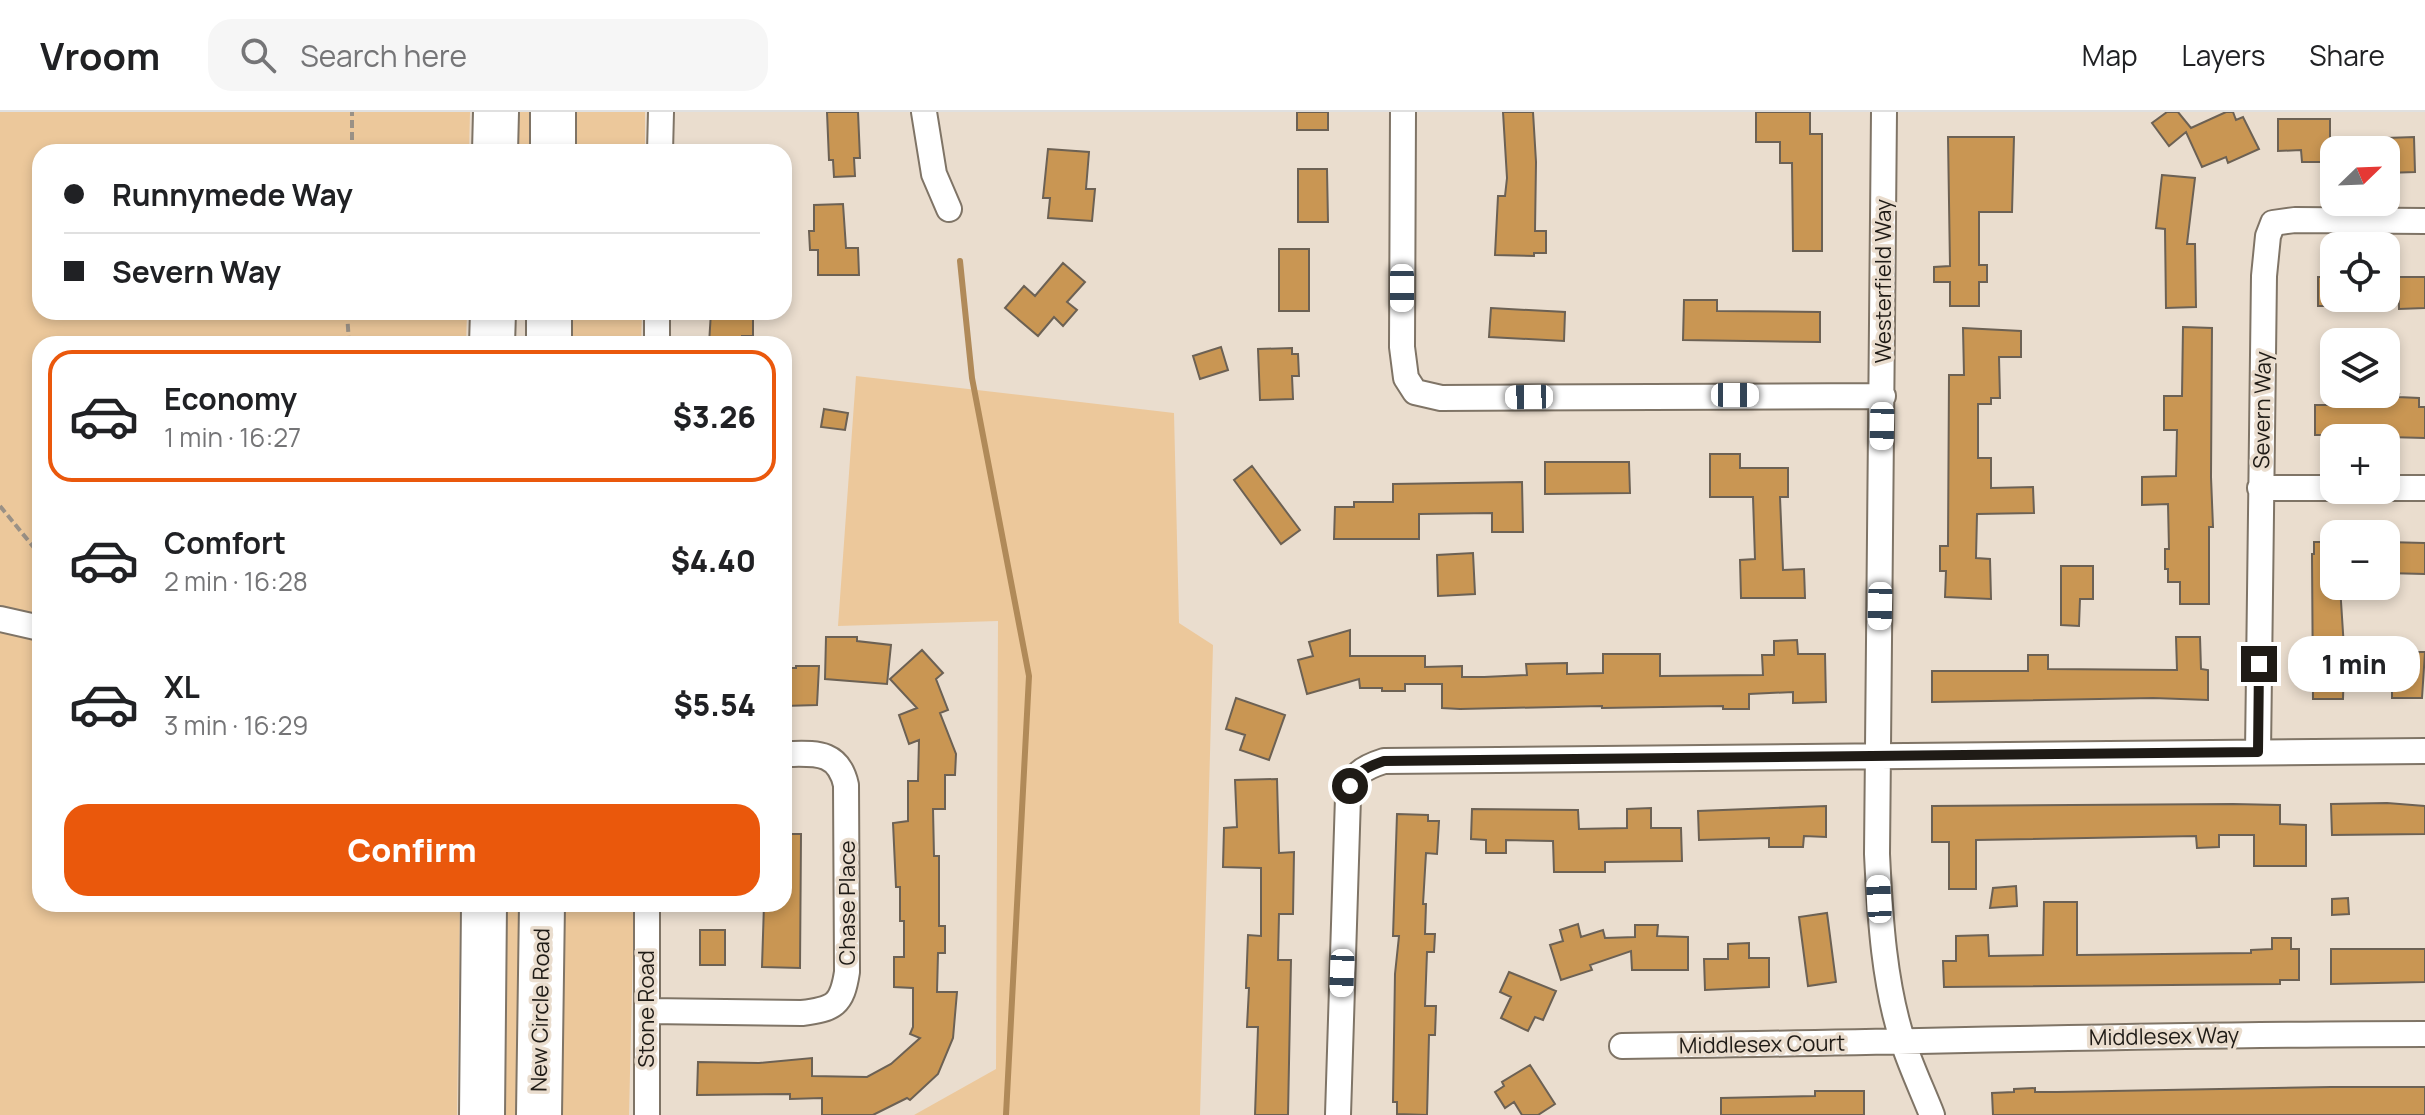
<!DOCTYPE html>
<meta charset="utf-8">
<style>
:root{--surface:#fff;--page:#f6f6f6;--text:#202124;--muted:#757577;--line:#e0e0e0;--accent:#ea580c}
body{margin:0;font-family:Manrope,sans-serif;background:var(--page);color:var(--text);height:100vh;display:flex;flex-direction:column;font-size:30px;white-space:nowrap}
*{box-sizing:border-box;margin:0}
p{font-size:26px;color:var(--muted)}
.icon{flex:none;width:44px;height:44px;fill:none;stroke:currentColor;stroke-width:2;stroke-linecap:round;stroke-linejoin:round}
.map{position:relative;flex:1;overflow:hidden}
.sheet{position:absolute;left:32px;top:224px;width:760px;height:576px;display:flex;flex-direction:column;background:var(--surface);border-radius:24px;box-shadow:0 4px 12px #0003}
.sheet>*{flex:none}
.guide{position:absolute;left:32px;top:32px;width:760px;height:176px;border-radius:24px;box-shadow:0 4px 12px #0003;display:grid;align-content:center;height:176px;padding:0 32px;background:var(--surface)}
.needle{width:52px;rotate:67deg}
.tools{position:absolute;left:2320px;top:24px;display:grid;gap:16px}
.tools a{display:grid;place-items:center;width:80px;height:80px;border-radius:16px;background:var(--surface);box-shadow:0 4px 12px #0003;font-size:40px}
.end{position:absolute;width:36px;height:36px;margin:-18px;border:10px solid #1f1b16;background:#fff;box-shadow:0 0 0 4px #fff}
.from{border-radius:50%}
.bubble{position:absolute;height:56px;border-radius:24px;background:var(--surface);box-shadow:0 4px 12px #0003;font-size:26px;font-weight:800;line-height:56px;text-align:center}
.car{position:absolute;width:24px;height:48px;margin:-24px -12px;border-radius:10px;box-shadow:0 0 6px 2px #0007;background:linear-gradient(#fff 24%,#345 0 40%,#fff 0 76%,#345 0 86%,#fff 0)}
.guide b{display:flex;align-items:center;gap:28px;height:76px;font-size:30px}
.guide b+b{border-top:2px solid var(--line)}
.guide i{width:20px;height:20px;background:var(--text)}
ul{padding:14px 0 0;list-style:none}
li{display:flex;align-items:center;gap:24px;height:132px;margin:0 16px 12px;padding:0 16px;border:4px solid transparent;border-radius:24px}
li div{flex:1}
li b{display:block;font-size:30px}
li em{font-style:normal;font-weight:800}
li.selected{border-color:var(--accent)}
li>.icon{width:72px;height:72px;stroke-width:1.5}
.button{display:flex;gap:16px;margin-top:auto;padding:16px 32px}
.button a{flex:1;height:92px;border-radius:24px;background:var(--accent);color:#fff;font-size:32px;font-weight:800;line-height:92px;text-align:center}
header{display:flex;align-items:center;gap:48px;box-sizing:border-box;height:112px;padding:0 40px;background:var(--surface);border-bottom:2px solid var(--line)}
header strong{font-size:38px}
nav{display:flex;gap:44px;margin-inline-start:auto;font-size:28px}
.search{width:560px;height:72px;background:var(--page);display:flex;align-items:center;gap:20px;box-sizing:border-box;padding:0 28px;border-radius:24px;color:var(--muted);font-size:30px}
.map>svg:first-child{display:block}
.green{fill:#ecc89b}
.lines{fill:none;stroke-linecap:round;stroke-linejoin:round}
.stream{stroke:#b08a59;stroke-width:6}
.building{fill:#c99653;stroke:#6c6154;stroke-width:2}
.street-casing{stroke:#7f7466;stroke-width:28}
.highway-casing{stroke:#7f7466;stroke-width:48}
.path{stroke:#9a9186;stroke-width:4;stroke-dasharray:8 4;stroke-linecap:butt}
.street{stroke:#fff;stroke-width:24}
.highway{stroke:#fff;stroke-width:44}
.route{stroke:#1f1b16;stroke-width:10}
.labels{text-anchor:middle;dominant-baseline:central;stroke-width:7;stroke-linejoin:round;paint-order:stroke}
.street-label{font-size:22px;fill:#1f1b16;stroke:#eaddce}
</style>
<header>
<strong>Vroom</strong>
<div class="search"><svg class="icon" aria-label="search" viewBox="0 0 24 24"><circle cx="10" cy="10" r="6"/><path d="M15 15l6 6"/></svg>Search here</div>
<nav><a>Map</a><a>Layers</a><a>Share</a></nav>
</header>
<div class="map">
<svg width="2425" height="1003" viewBox="0 0 2425 1003">
<rect width="100%" height="100%" fill="#eaddce"/>
<path class="green" d="M0,0H470L469,40H40V200H467L466,232H40V792H460L457,1003H0Z
M509,0H530V40H509Z
M575,0H645V40H574Z
M572,200H642L641,232H571Z
M856,264L1174,301L1179,511L1213,533L1200,1003H914L996,957L998,509L838,514Z
M498,792H520L518,1003H495Z
M564,792H634L629,1003H560Z"/>
<g class="lines">
<path class="stream" d="M960,149L972,266L1029,564L1006,1003"/>
</g>
<path class="building" d="M827,0H858L860,46H854L855,64L834,65L833,48H829Z
M1297,0H1328V18H1297Z
M1503,0H1533L1536,50L1535,119H1546V141H1534V144L1495,143L1498,84H1505L1507,66Z
M1756,0H1810V22H1822V139H1793L1792,51H1780V30H1756Z
M2167,0H2178L2191,16L2226,0H2233L2236,8L2243,5L2259,37L2228,51L2226,45L2202,55L2186,20L2169,34L2152,11Z
M2278,7H2330V50H2302L2301,38L2278,39Z
M1948,25H2014L2012,100H1979V153H1987V170H1979V194H1950V170H1934V155L1950,154Z
M2414,25L2415,60L2386,61V26Z
M1048,37L1089,40L1086,77H1095L1092,109L1048,106L1050,86H1043Z
M1298,57H1327L1328,110H1298Z
M2162,63L2195,66L2187,132H2195L2196,195L2166,196L2165,117L2156,116Z
M843,92L846,136H858L859,163H818V138H810L809,119H814V93Z
M1279,137H1309V199H1279Z
M1063,151L1085,170L1067,190L1077,198L1063,214L1054,205L1038,224L1005,196L1024,174L1035,184Z
M2318,165H2334V194H2318Z
M2398,165H2425V196L2399,197Z
M1684,188H1717V199L1820,200V230L1683,228Z
M1491,196L1565,200L1564,229L1489,225Z
M711,200H753V224H742V232H709Z
M2183,215L2212,216L2211,365L2213,415H2209V492H2180V470H2168V457H2165V437H2169L2168,392L2142,393V365L2176,364L2177,318H2164V284H2182Z
M1963,216L2021,219V245H1999L2000,286H1991V292H1978V346H1991V376L2033,375L2034,401L1977,402L1976,446L1990,447L1991,487L1945,485L1946,459H1940V434H1948L1949,263H1964Z
M1221,235L1228,258L1200,267L1193,244Z
M1292,236V242H1298L1299,264H1292L1293,287L1260,288L1258,237Z
M2345,282H2399L2398,285L2419,286V295H2425V326L2350,324V326H2327V323H2315V293H2344Z
M824,297L848,301L845,318L821,315Z
M1710,342H1740V356H1788V385H1780L1783,458L1804,457L1805,486H1741L1740,448L1755,447L1753,385H1710Z
M1545,350H1629L1630,381L1545,382Z
M1252,354L1300,418L1281,432L1234,368Z
M1522,370L1523,420H1492V401L1419,402V427H1334L1335,395H1354V390H1393V372Z
M2314,430H2334V474H2340L2344,536L2382,537V552H2344L2343,587H2313L2312,442H2314Z
M2386,430L2425,431V462L2386,461Z
M1473,441L1475,482L1438,484L1437,443Z
M2061,454H2093V487H2080L2079,514L2061,513Z
M1350,518V544H1425V555L1462,554V565H1484L1527,563L1526,552L1567,551V562L1603,561V542H1660V564L1763,563L1762,543H1774V529L1797,528L1798,542H1825L1826,590L1793,591V580L1749,582V597H1723V594L1602,596V594L1460,597L1442,596V572H1405V579H1382V576H1360L1359,567L1307,582L1298,548L1313,544L1309,530Z
M826,525H857V529L891,533L887,572L825,567Z
M2176,525H2200L2201,557L2208,558V588L2153,586L1932,590V559H2028V543H2048V557L2177,558Z
M922,538L943,561L936,567L948,598L940,601L956,642L955,663H945V697H933L934,744H939V814H945V841H938L937,880H957L953,926L938,962L910,988L907,986L873,1003H822V986L790,987V982L697,983L698,950L759,951L812,946V964L867,965L891,952L920,926L910,922L913,915V876L894,875V845H904V809H900V775H896L893,711L908,709V669H918L919,628L909,632L899,603L917,596L890,567Z
M2392,540H2425L2422,586H2392Z
M796,554H819L817,593L784,594V556H796Z
M1236,586L1285,603L1269,648L1240,638L1245,623L1226,617Z
M1277,667L1279,741L1294,740L1293,802H1279L1278,848H1291L1288,1003H1255L1258,915H1247L1249,876H1246L1248,823L1261,824V756L1223,755L1224,716L1237,715L1235,668Z
M2387,691L2425,694V722L2332,723L2331,692Z
M2233,692L2280,693V712L2306,713V754H2254V723H2219V735L2197,736L2196,724L1976,728V777H1949V730H1932V694Z
M1826,694V725L1804,724L1803,735H1769V726L1699,728L1698,699Z
M1651,696V716H1681L1682,749L1605,750V760H1554L1553,729L1506,728V741H1486V728L1471,727L1472,697L1578,698L1579,717L1627,716V697Z
M1397,702L1428,703V709H1439L1437,742L1426,741L1423,792H1426L1425,822H1435L1434,840H1427L1425,894H1436L1435,923H1429L1427,1003L1397,1002V990H1393L1395,862L1399,824H1393Z
M784,722H801L800,856L762,855L764,792H784Z
M2016,774L2017,794L1990,796L1993,776Z
M2348,786L2349,802L2332,803V787Z
M2044,790H2077V843L2251,841V838L2272,837V826H2291V837H2299V868H2280V872L1944,875L1943,849H1956V824L1988,823L1989,844L2043,843Z
M1827,801L1836,870L1808,874L1799,805Z
M1578,812L1581,825L1603,818L1605,826L1635,825V813H1658L1657,824L1688,825V858H1632L1631,839L1590,853L1592,858L1561,868L1550,833L1563,829L1560,818Z
M700,818H725V853H700Z
M1749,831V846H1769V875L1705,878L1704,847H1728V832Z
M2331,837H2425V870L2331,872Z
M1509,860L1556,879L1543,908L1535,905L1528,919L1501,906L1511,885L1500,880Z
M1530,953L1555,992L1538,1003H1522L1514,990L1505,996L1495,980L1504,974L1502,970Z
M2331,975H2425V1003H1993L1992,981L2014,980V977L2035,976V980H2057Z
M1815,979H1864V1003H1721V986L1815,984Z"/>
<g class="lines">
<g class="street-casing">
<path id="street" d="M924,0L934,62L949,97
M1403,0L1402,235L1406,266L1415,280L1441,286L1883,284
M1884,0L1877,742C1880,805 1884,874 1904,933C1912,957 1923,980 1932,1003
M660,40L661,0
M657,232V200
M2260,376H2334
M2386,376H2425
M0,507L40,516
M2258,640L2264,164L2268,124L2273,111L2295,108L2425,109
M647,792V1003
M648,899L802,901C834,897 842,893 847,860L846,673C838,637 813,642 784,642
M1622,934C1889,931 2157,922 2425,922
M1338,1003L1348,685C1353,662 1362,656 1384,649L2425,639"/>
</g>
<g class="highway-casing">
<path id="highway" d="M495,40L496,0
M553,40V0
M492,232L493,200
M549,232V200
M482,1003L484,792
M539,1003L542,792"/>
</g>
<path class="path" d="M352,40V0
M347,200L349,232
M0,394L40,443"/>
<use href="#street" class="street"/>
<use href="#highway" class="highway"/>
</g>
<g class="lines">
<path class="route" d="M1350,674C1359,658 1367,655 1384,649L2258,640L2259,552"/>
</g>
<g class="labels">
<g class="street-label">
<text transform="translate(1883 169) rotate(-90)">Westerfield Way</text>
<text transform="translate(2262 298) rotate(-89)">Severn Way</text>
<text transform="translate(847 791) rotate(-90)">Chase Place</text>
<text transform="translate(646 897) rotate(-90)">Stone Road</text>
<text transform="translate(540 898) rotate(-89)">New Circle Road</text>
<text transform="translate(2164 924) rotate(-1)">Middlesex Way</text>
<text transform="translate(1762 932) rotate(-1)">Middlesex Court</text>
</g>
</g>
</svg>
<div class="tools">
<a><svg class="needle" viewBox="-14 -14 28 28"><path d="M0-13l5 13h-10z" fill="#e53935"/><path d="M0 13l5-13h-10z" fill="#757577"/></svg></a>
<a><svg class="icon" aria-label="locate" viewBox="0 0 24 24"><circle cx="12" cy="12" r="6"/><path d="M12 2v4M12 18v4M2 12h4M18 12h4"/></svg></a>
<a><svg class="icon" aria-label="layers" viewBox="0 0 24 24"><path d="M12 4l9 5-9 5-9-5zM3 14l9 5 9-5"/></svg></a>
<a>+</a>
<a>−</a>
</div>
<i class="end from" style="left:1350px;top:674px"></i>
<i class="end" style="left:2259px;top:552px"></i>
<div class="bubble" style="left:2288px;top:524px;width:132px">1 min</div>
<i class="car" style="left:1402px;top:176px;rotate:180deg"></i>
<i class="car" style="left:1735px;top:283px;rotate:90deg"></i>
<i class="car" style="left:1529px;top:285px;rotate:269deg"></i>
<i class="car" style="left:1882px;top:314px;rotate:181deg"></i>
<i class="car" style="left:1880px;top:494px;rotate:181deg"></i>
<i class="car" style="left:1879px;top:787px;rotate:357deg"></i>
<i class="car" style="left:1342px;top:861px;rotate:182deg"></i>
<div class="guide">
<b><i class="from"></i>Runnymede Way</b>
<b><i></i>Severn Way</b>
</div>
<section class="sheet">
<ul>
<li class="selected"><svg class="icon" aria-label="car" viewBox="0 0 24 24"><path d="M5 17H2v-5l4-1 3-4h7l3 4 3 1v5h-3M9 17h6M6 11h13"/><circle cx="7" cy="17" r="2"/><circle cx="17" cy="17" r="2"/></svg><div><b>Economy</b><p>1 min · 16:27</p></div><em>$3.26</em></li>
<li><svg class="icon" aria-label="car" viewBox="0 0 24 24"><path d="M5 17H2v-5l4-1 3-4h7l3 4 3 1v5h-3M9 17h6M6 11h13"/><circle cx="7" cy="17" r="2"/><circle cx="17" cy="17" r="2"/></svg><div><b>Comfort</b><p>2 min · 16:28</p></div><em>$4.40</em></li>
<li><svg class="icon" aria-label="car" viewBox="0 0 24 24"><path d="M5 17H2v-5l4-1 3-4h7l3 4 3 1v5h-3M9 17h6M6 11h13"/><circle cx="7" cy="17" r="2"/><circle cx="17" cy="17" r="2"/></svg><div><b>XL</b><p>3 min · 16:29</p></div><em>$5.54</em></li>
</ul>
<div class="button"><a>Confirm</a></div>
</section>
</div>
